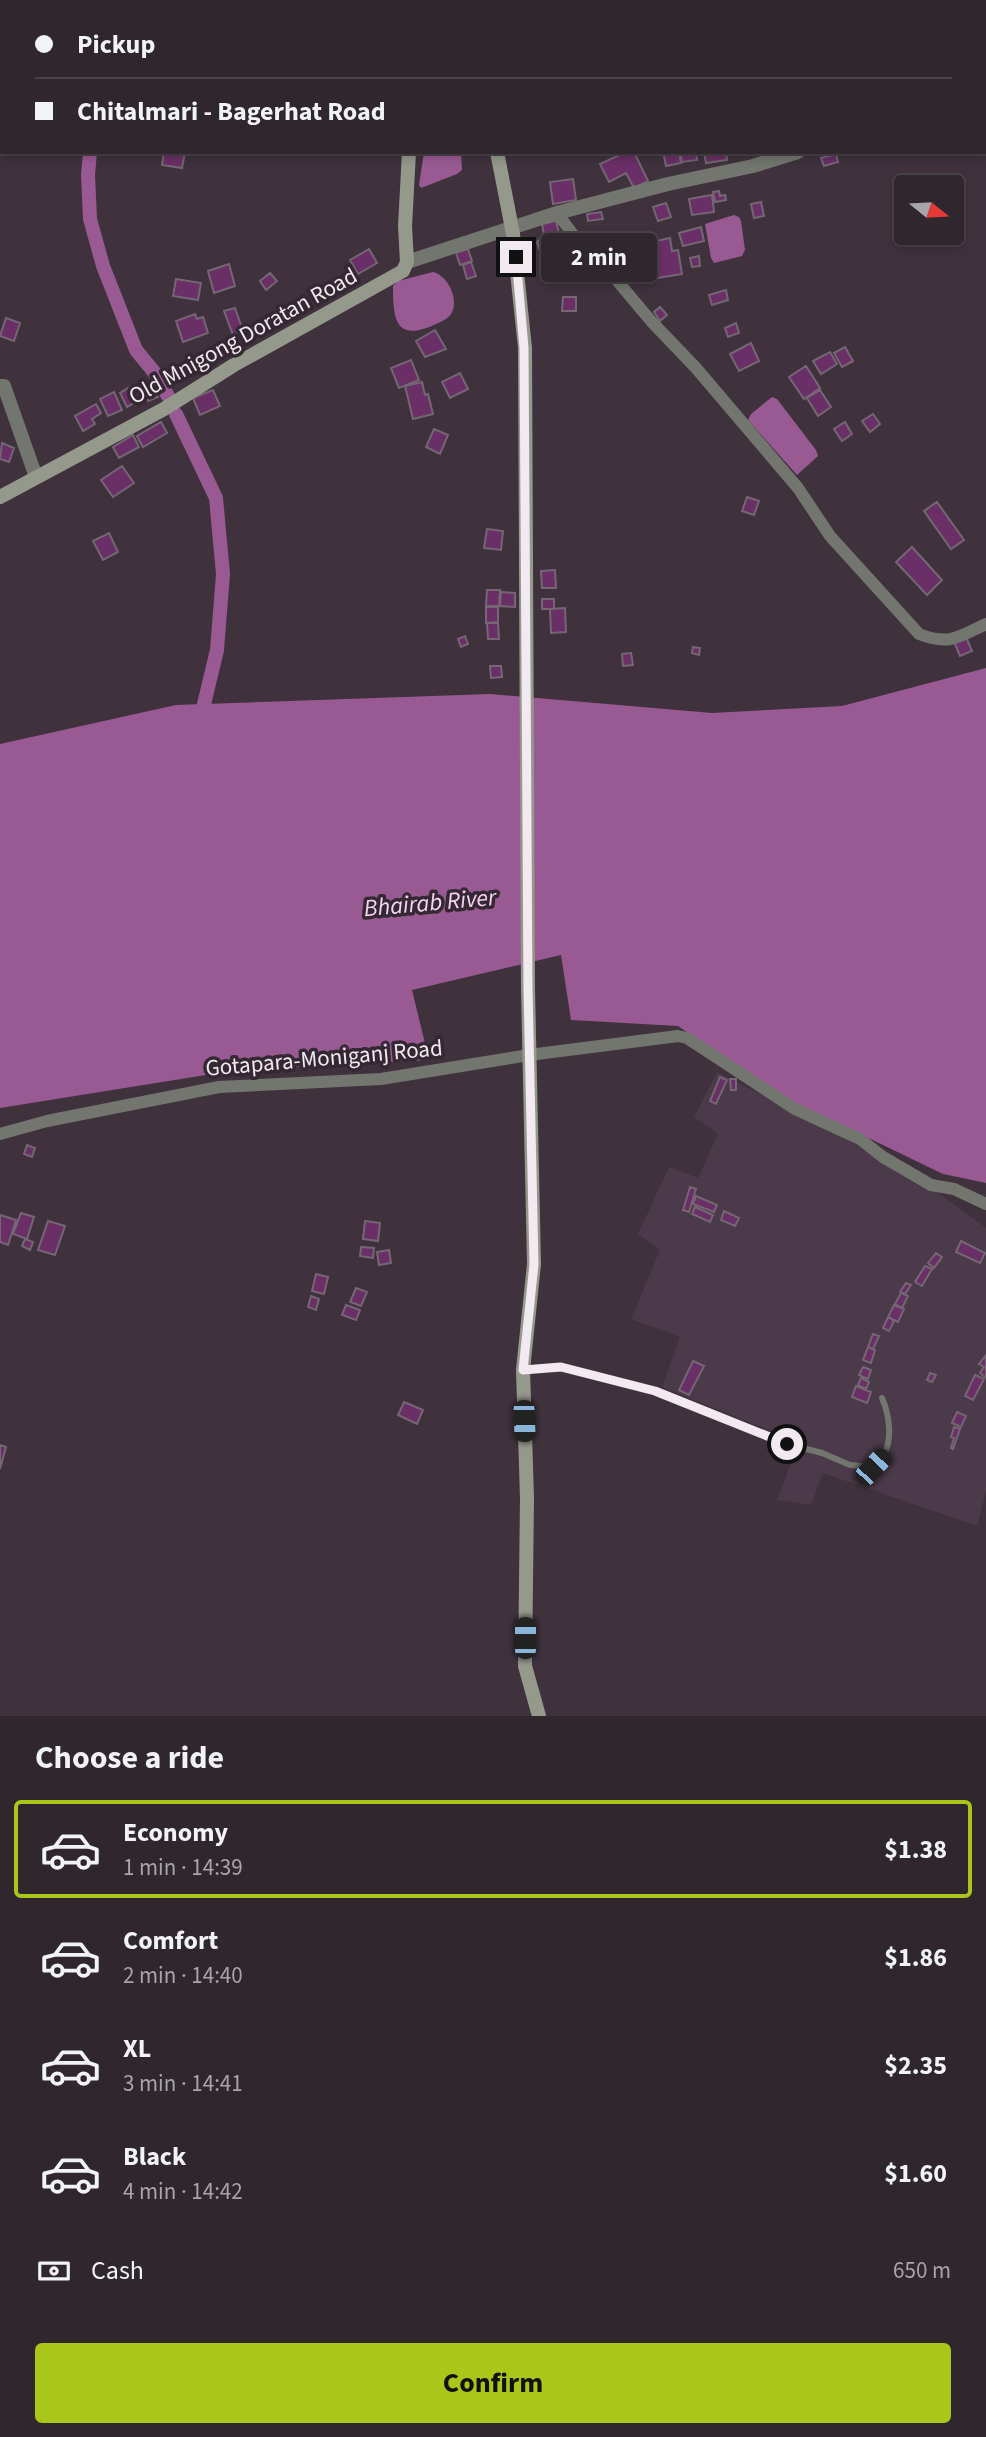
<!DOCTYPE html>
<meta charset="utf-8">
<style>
:root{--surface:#2f262e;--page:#372e36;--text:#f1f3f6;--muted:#a7a5aa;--line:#4a434a;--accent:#aac719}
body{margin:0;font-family:"Source Sans 3",sans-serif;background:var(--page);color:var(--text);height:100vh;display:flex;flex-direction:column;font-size:26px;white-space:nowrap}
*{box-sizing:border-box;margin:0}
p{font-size:23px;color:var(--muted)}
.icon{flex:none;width:38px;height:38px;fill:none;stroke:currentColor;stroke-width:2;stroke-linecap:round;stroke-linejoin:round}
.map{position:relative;height:1716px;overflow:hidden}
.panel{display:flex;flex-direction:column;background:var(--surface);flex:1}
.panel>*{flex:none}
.guide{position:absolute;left:0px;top:0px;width:987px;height:154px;box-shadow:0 4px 10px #0003,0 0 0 2px var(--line);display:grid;align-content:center;height:154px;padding:0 35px;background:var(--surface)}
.needle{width:46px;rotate:108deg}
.controls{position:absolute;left:894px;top:175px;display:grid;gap:14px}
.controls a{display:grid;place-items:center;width:70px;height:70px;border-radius:7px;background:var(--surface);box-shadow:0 4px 10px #0003,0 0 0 2px var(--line);font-size:35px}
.end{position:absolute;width:32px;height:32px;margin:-16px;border:9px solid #f2e9f1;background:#111;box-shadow:0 0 0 4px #111}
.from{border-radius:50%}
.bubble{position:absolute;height:49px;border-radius:7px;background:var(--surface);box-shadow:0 4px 10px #0003,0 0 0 2px var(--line);font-size:23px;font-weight:700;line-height:49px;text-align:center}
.car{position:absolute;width:21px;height:42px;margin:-21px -10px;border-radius:9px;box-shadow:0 0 5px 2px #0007;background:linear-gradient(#222 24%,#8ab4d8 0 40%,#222 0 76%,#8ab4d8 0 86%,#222 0)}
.guide b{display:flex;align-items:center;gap:24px;height:66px;font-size:26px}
.guide b+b{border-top:2px solid var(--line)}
.guide i{width:18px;height:18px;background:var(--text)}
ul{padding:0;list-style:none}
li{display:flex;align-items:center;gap:21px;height:98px;margin:0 14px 10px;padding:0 21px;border:4px solid transparent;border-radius:7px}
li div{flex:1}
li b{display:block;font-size:26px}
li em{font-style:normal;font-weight:700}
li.selected{border-color:var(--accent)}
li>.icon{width:63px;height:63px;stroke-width:1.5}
h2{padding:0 35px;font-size:32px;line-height:84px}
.pay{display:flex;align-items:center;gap:18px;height:77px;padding:0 35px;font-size:26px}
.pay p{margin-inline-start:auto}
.cta{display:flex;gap:14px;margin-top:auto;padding:14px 35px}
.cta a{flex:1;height:80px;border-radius:7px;background:var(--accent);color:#111;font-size:28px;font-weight:700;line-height:80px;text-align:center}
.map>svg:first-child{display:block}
.built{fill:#4b3a49}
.water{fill:#995a94}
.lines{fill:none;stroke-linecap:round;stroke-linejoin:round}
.canal{stroke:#995a94;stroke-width:14}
.building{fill:#6a2f66;stroke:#746673;stroke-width:2}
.service{stroke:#73766e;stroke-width:6}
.minor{stroke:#73766e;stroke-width:12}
.tertiary{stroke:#73766e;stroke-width:14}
.secondary{stroke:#95998c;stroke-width:14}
.secondary-bridge{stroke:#95998c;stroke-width:14}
.route{stroke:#f2e9f1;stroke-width:9}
.labels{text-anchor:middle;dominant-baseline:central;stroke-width:7;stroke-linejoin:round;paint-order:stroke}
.street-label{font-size:23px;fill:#f2e9f1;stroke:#342833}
.water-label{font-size:24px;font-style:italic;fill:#f8d4f3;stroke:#342833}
</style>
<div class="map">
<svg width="986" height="1716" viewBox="0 0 986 1716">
<rect width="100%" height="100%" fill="#3f323d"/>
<path class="built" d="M717,1072L826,1127L942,1196L986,1228V1491L977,1526L823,1473L811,1505L777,1500L799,1442L662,1387L680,1337L631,1319L660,1250L638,1234L669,1167L698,1178L718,1134L694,1117Z"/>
<path class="water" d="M424,152H461L462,170L457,174L421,188L419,185Z
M734,215L739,217L741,221L745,250L742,256L714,263L711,258L705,224Z
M433,272C447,275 459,298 452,312C449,319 440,322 434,325C395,342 393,319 393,286L398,281Z
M772,397L777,399L816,450L818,456L797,475L748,420L751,414Z
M986,668V1183L943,1174L769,1090L678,1026L571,1020L561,955L412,990L429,1060L237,1070L0,1108V744L176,705L490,694L712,713L842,706Z"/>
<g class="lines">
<path class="canal" d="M132,2L134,0
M90,152L88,175L90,219L103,266L136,350L154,372L168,396
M176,414L216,498L223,574L217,650L200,721"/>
</g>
<path class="building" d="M164,152H185L182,168L162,165Z
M626,152H634L648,181L634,188L626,173L609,182L600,164Z
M663,152H679L681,163L666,166Z
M680,152H696L697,160L682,162Z
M704,152H726L727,160L706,163Z
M836,154L838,162L824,166L821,158Z
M573,179L576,200L553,204L550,182Z
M719,191L720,196L725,195L726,200L715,202L713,192Z
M712,195L714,212L692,215L689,199Z
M761,202L764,216L754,218L751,204Z
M666,203L671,217L658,221L653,207Z
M601,212L603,219L588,221L587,214Z
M556,221L564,253L543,260L537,242L544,235L542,224Z
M701,227L704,241L683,246L679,233Z
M670,238L672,251L678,250L682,274L657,278L651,242Z
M369,249L377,263L358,274L350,260Z
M468,249L472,261L460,265L456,253Z
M699,256L700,266L692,267L690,258Z
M471,262L476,276L467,279L463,265Z
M229,264L235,286L214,293L208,271Z
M270,273L277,281L266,290L260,281Z
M176,279L201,283L198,300L173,296Z
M726,290L728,300L712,305L709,295Z
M563,297H576V311H562Z
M660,307L667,315L660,321L654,312Z
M235,308L243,331L233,335L224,311Z
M195,314L197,319L203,317L208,333L183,342L176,321Z
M6,318L20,323L14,341L0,336Z
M736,323L739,333L728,337L725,328Z
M435,330L446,349L425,357L416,341Z
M751,343L759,361L739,371L730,354Z
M845,347L853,361L842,367L834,353Z
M830,352L837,364L821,374L813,361Z
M411,360L419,380L399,388L391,368Z
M806,366L820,388L804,399L789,377Z
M460,373L468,389L450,398L442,382Z
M422,382L425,395L428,394L433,414L413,419L405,386Z
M152,383L158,397L148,401L143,387Z
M130,387L137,401L127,407L120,393Z
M213,390L220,406L200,415L193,398Z
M820,390L831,407L818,416L807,398Z
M114,392L122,410L108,416L100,399Z
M96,404L101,413L92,419L95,424L83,431L75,416Z
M873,414L880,424L870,432L862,421Z
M161,422L167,433L143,447L137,436Z
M845,422L852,434L842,441L834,429Z
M434,429L448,435L440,454L426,447Z
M133,435L139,447L119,458L113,447Z
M2,443L14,448L9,462L0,459Z
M122,466L134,483L113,497L101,480Z
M747,497L759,501L754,515L742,511Z
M937,502L964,540L951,549L924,511Z
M487,529L503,531L501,550L484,548Z
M109,533L118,552L103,560L93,541Z
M912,547L942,580L927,595L896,562Z
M555,570L556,588H542L541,571Z
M487,590H500L499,606H486Z
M501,592L515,593V607L500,606Z
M542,599H554V609H542Z
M486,607H498V622L486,623Z
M565,608L566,632L551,633L550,609Z
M487,623H498L499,639H488Z
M465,636L468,644L461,647L458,639Z
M966,637L972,651L960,656L954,642Z
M693,647L700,648L699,655L692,653Z
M631,653L633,665L623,666L622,654Z
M490,666H501L502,677L491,678Z
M720,1077L727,1080L716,1104L710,1101Z
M730,1079H736V1090H731Z
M27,1145L35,1148L32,1157L24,1154Z
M690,1187L696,1189L689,1212L683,1210Z
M696,1196L717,1205L714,1212L693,1204Z
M695,1207L713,1215L710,1222L692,1214Z
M724,1211L739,1218L735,1226L721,1220Z
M21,1213L34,1217L27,1239L13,1234Z
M0,1215L16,1220L8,1245L0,1242Z
M48,1221L65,1226L55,1255L38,1250Z
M365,1221L380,1223L378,1241L363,1239Z
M25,1239L33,1242L30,1250L22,1246Z
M961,1241L985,1253L980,1263L956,1252Z
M361,1247L374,1248L373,1258L360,1256Z
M389,1250L391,1263L379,1265L377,1252Z
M936,1253L942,1257L934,1268L928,1263Z
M925,1266L932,1269L922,1286L915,1282Z
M316,1274L328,1277L324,1294L312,1291Z
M906,1283L911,1285L905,1294L900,1292Z
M356,1288L367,1292L361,1306L350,1302Z
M901,1293L908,1296L902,1308L895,1304Z
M311,1296L319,1299L316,1310L308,1307Z
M346,1305L360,1310L356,1320L342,1315Z
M894,1305L904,1309L898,1322L888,1317Z
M888,1317L894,1321L889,1331L883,1328Z
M873,1334L879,1336L873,1349L868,1347Z
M868,1347L875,1350L871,1363L863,1360Z
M986,1355V1375L985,1377L980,1373L984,1367L979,1364Z
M693,1361L704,1366L689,1395L679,1390Z
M863,1367L871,1370L868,1379L859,1375Z
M930,1373L936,1375L932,1382L927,1380Z
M975,1375L984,1379L973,1400L965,1396Z
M861,1378L869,1382L866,1389L858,1385Z
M856,1386L871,1392L867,1403L852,1397Z
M404,1402L423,1410L417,1424L398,1415Z
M957,1412L966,1416L961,1427L952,1423Z
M954,1427L960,1429L953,1449L951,1448L954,1438L951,1437Z
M0,1445L6,1447L0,1469Z"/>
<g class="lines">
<path class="service" d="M523,1370L561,1367L655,1391L787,1444L822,1453L850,1465L873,1467C876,1463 882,1459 884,1454C893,1438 889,1414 882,1398"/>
<path class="minor" d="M557,213L575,237L614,277L651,321L696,368L798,488L830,536L919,634C950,646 958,637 986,624
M0,1134L47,1121L219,1087L381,1079L529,1055L678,1036L687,1038L795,1109L860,1139L883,1157L931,1185L954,1189L986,1204"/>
<path class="tertiary" d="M985,90L986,89
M407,262L557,213L668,184L753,166L798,152
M0,386H4L36,477"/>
<path class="secondary" d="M465,0L466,2
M497,152L508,208
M513,234L525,348
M0,497L164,409L234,365L403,271L407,262L405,226L409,152
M534,1264L523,1370L527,1498L525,1666L539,1716"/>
<path class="secondary-bridge" d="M508,208L513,234
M525,348L528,989L534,1264"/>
</g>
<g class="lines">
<path class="route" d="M516,257L524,348L528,989L534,1264L523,1370L561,1367L655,1391L787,1444"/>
</g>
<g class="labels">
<g class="street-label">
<text transform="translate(243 336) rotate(-29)">Old Mnigong Doratan Road</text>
<text transform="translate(324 1058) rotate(-5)">Gotapara-Moniganj Road</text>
</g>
<g class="water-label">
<text transform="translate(430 903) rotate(-5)">Bhairab River</text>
</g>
</g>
</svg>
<div class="controls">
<a><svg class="needle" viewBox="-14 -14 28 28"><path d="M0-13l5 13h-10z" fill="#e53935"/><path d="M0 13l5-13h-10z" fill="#a7a5aa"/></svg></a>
</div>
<i class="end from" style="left:787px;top:1444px"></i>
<i class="end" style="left:516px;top:257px"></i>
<div class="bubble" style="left:541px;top:233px;width:116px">2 min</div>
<i class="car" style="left:524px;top:1421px;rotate:178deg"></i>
<i class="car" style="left:873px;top:1467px;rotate:43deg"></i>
<i class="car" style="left:525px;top:1638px;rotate:0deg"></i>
<div class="guide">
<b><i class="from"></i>Pickup</b>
<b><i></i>Chitalmari - Bagerhat Road</b>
</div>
</div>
<section class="panel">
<h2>Choose a ride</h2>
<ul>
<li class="selected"><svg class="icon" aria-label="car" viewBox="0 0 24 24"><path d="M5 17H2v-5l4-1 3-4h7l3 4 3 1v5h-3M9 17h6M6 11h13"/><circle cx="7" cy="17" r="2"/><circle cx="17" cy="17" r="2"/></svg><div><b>Economy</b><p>1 min · 14:39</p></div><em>$1.38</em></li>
<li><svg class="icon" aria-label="car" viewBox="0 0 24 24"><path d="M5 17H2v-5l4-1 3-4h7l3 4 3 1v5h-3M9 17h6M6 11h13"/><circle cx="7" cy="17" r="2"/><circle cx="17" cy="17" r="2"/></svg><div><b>Comfort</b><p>2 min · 14:40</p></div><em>$1.86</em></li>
<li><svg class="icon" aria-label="car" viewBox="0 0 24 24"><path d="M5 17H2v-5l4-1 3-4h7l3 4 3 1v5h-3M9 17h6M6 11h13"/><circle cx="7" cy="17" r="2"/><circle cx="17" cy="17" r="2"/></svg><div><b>XL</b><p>3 min · 14:41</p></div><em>$2.35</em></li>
<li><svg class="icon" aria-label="car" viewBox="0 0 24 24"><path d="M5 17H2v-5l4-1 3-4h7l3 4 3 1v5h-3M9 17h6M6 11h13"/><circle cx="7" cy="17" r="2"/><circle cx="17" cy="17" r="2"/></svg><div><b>Black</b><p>4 min · 14:42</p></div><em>$1.60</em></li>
</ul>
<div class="pay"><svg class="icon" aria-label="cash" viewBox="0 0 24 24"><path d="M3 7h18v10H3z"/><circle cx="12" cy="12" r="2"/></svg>Cash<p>650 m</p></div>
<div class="cta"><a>Confirm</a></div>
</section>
